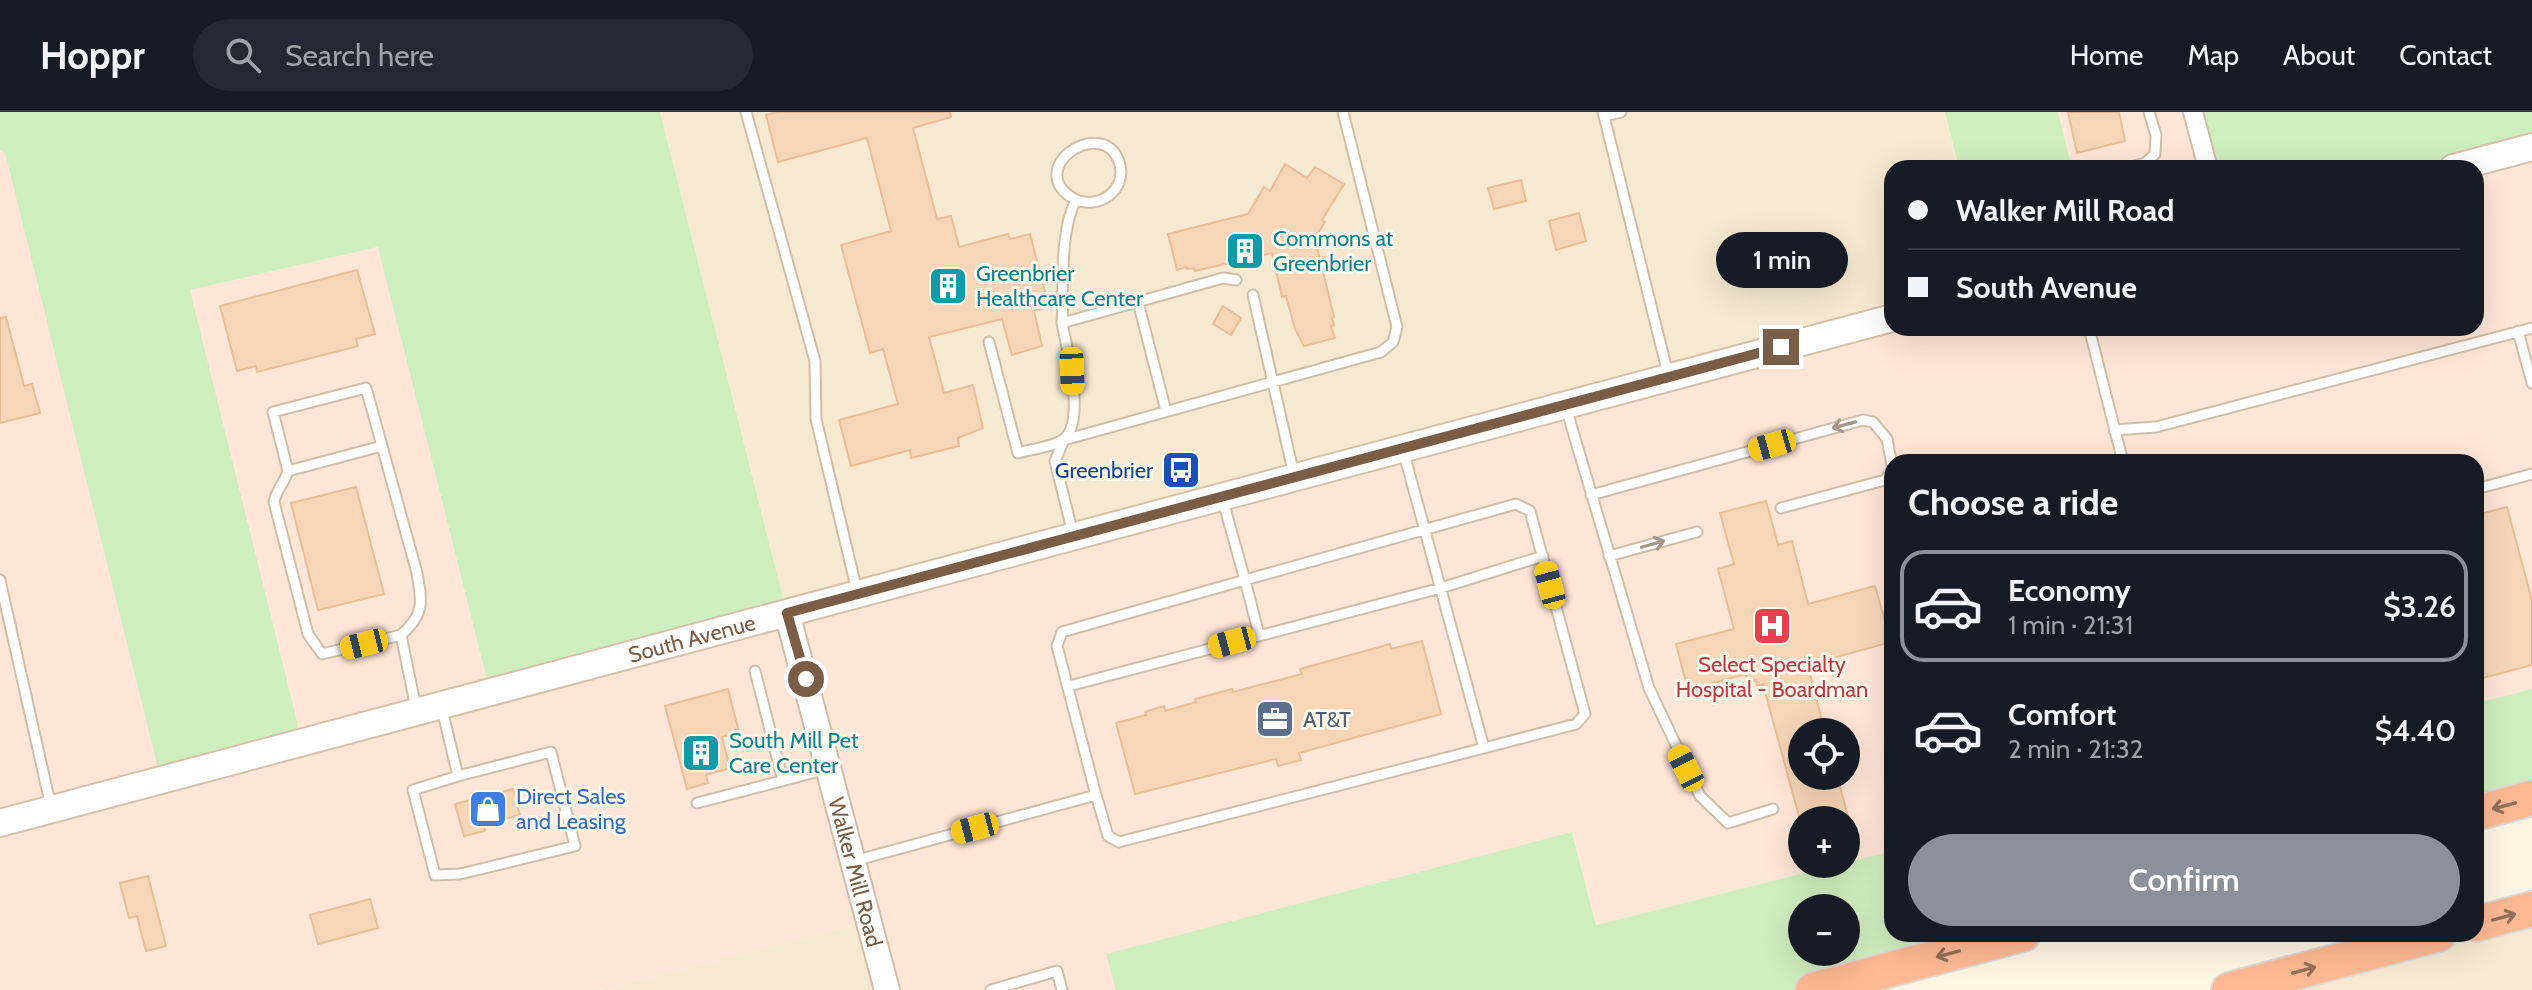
<!DOCTYPE html>
<meta charset="utf-8">
<style>
:root{--surface:#171b24;--page:#242831;--text:#f1f3f6;--muted:#9ea1a6;--line:#363941;--accent:#8c9099}
body{margin:0;font-family:Cabin,sans-serif;background:var(--page);color:var(--text);height:100vh;display:flex;flex-direction:column;font-size:30px;white-space:nowrap}
*{box-sizing:border-box;margin:0}
p{font-size:26px;color:var(--muted)}
.icon{flex:none;width:44px;height:44px;fill:none;stroke:currentColor;stroke-width:2;stroke-linecap:round;stroke-linejoin:round}
.map{position:relative;flex:1;overflow:hidden}
.details{position:absolute;left:1884px;top:342px;width:600px;height:488px;display:flex;flex-direction:column;background:var(--surface);border-radius:24px;box-shadow:0 8px 32px #0002}
.details>*{flex:none}
.guide{position:absolute;left:1884px;top:48px;width:600px;height:176px;border-radius:24px;box-shadow:0 8px 32px #0002;display:grid;align-content:center;height:176px;padding:0 24px;background:var(--surface)}
.buttons{position:absolute;left:1788px;top:606px;display:grid;gap:16px}
.buttons a{display:grid;place-items:center;width:72px;height:72px;border-radius:50%;background:var(--surface);box-shadow:0 8px 32px #0002;font-size:40px}
.end{position:absolute;width:36px;height:36px;margin:-18px;border:10px solid #795d46;background:#fff;box-shadow:0 0 0 4px #fff}
.from{border-radius:50%}
.bubble{position:absolute;height:56px;border-radius:28px;background:var(--surface);box-shadow:0 8px 32px #0002;font-size:26px;font-weight:600;line-height:56px;text-align:center}
.car{position:absolute;width:24px;height:48px;margin:-24px -12px;border-radius:10px;box-shadow:0 0 6px 2px #0007;background:linear-gradient(#f5c518 24%,#345 0 40%,#f5c518 0 76%,#345 0 86%,#f5c518 0)}
.guide b{display:flex;align-items:center;gap:28px;height:76px;font-size:30px}
.guide b+b{border-top:2px solid var(--line)}
.guide i{width:20px;height:20px;background:var(--text)}
ul{padding:0;list-style:none}
li{display:flex;align-items:center;gap:24px;height:112px;margin:0 16px 12px;padding:0 8px;border:4px solid transparent;border-radius:24px}
li div{flex:1}
li b{display:block;font-size:30px}
li em{font-style:normal;font-weight:600}
li.on{border-color:var(--accent)}
li>.icon{width:72px;height:72px;stroke-width:1.5}
h2{padding:0 24px;font-size:36px;line-height:96px}
.cta{display:flex;gap:16px;margin-top:auto;padding:16px 24px}
.cta a{flex:1;height:92px;border-radius:48px;background:var(--accent);color:#fff;font-size:32px;font-weight:600;line-height:92px;text-align:center}
header{display:flex;align-items:center;gap:48px;box-sizing:border-box;height:112px;padding:0 40px;background:var(--surface);border-bottom:2px solid var(--line)}
header strong{font-size:38px}
nav{display:flex;gap:44px;margin-inline-start:auto;font-size:28px}
.search{width:560px;height:72px;background:var(--page);display:flex;align-items:center;gap:20px;box-sizing:border-box;padding:0 28px;border-radius:44px;color:var(--muted);font-size:30px}
.map>svg:first-child{display:block}
.residential{fill:#f7e9d1}
.commercial{fill:#ffe6d7;fill-rule:evenodd}
.green{fill:#cfeec0;fill-rule:evenodd}
.building{fill:#f7d6b8;stroke:#ebbe97;stroke-width:2}
.lines{fill:none;stroke-linecap:round;stroke-linejoin:round}
.service-casing{stroke:#d1bea8;stroke-width:13}
.minor-casing{stroke:#d1bea8;stroke-width:22}
.tertiary-casing{stroke:#d1bea8;stroke-width:28}
.secondary-casing{stroke:#d7c1a8;stroke-width:30}
.motorway-casing{stroke:#dfd8d3;stroke-width:38}
.service{stroke:#fff;stroke-width:9}
.minor{stroke:#fff;stroke-width:18}
.tertiary{stroke:#fff;stroke-width:24}
.secondary{stroke:#fff;stroke-width:26}
.motorway{stroke:#feb994;stroke-width:34}
.oneway{stroke:#a89687}
.oneway2{stroke:#946f56}
.route{stroke:#795d46;stroke-width:10}
.labels{text-anchor:middle;dominant-baseline:central;stroke-width:6;stroke-linejoin:round;paint-order:stroke}
.culture-label{font-size:22px;fill:#0d838f;stroke:#fff9ec;text-anchor:start}
.transit-label{font-size:22px;fill:#164399;stroke:#fff9ec;text-anchor:end}
.street-label{font-size:22px;fill:#795d46;stroke:#fff9ec}
.health-label{font-size:22px;fill:#be3a42;stroke:#fff9ec}
.service-label{font-size:22px;fill:#4e5e75;stroke:#fff9ec;text-anchor:start}
.shop-label{font-size:22px;fill:#366cbe;stroke:#fff9ec;text-anchor:start}
</style>
<header>
<strong>Hoppr</strong>
<div class="search"><svg class="icon" aria-label="search" viewBox="0 0 24 24"><circle cx="10" cy="10" r="6"/><path d="M15 15l6 6"/></svg>Search here</div>
<nav><a>Home</a><a>Map</a><a>About</a><a>Contact</a></nav>
</header>
<div class="map">
<svg width="2532" height="878" viewBox="0 0 2532 878">
<rect width="100%" height="100%" fill="#fef6e3"/>
<path class="residential" d="M660,0H1945L1959,56H1892V206L787,501Z
M2532,797V878H2229L2439,822H2476Z
M869,809L887,878H600Z"/>
<path class="commercial" d="M2058,0H2193L2208,56H2072Z
M2532,35V577L2476,591V350H1892V739L1846,750V708H1802V752H1839L1596,813L1573,721L1107,842L1116,878H887L869,810L600,878H0V38L5,41L301,630L189,178L378,135L490,579L1892,216H2476V56ZM1802,620H1846V664H1802Z"/>
<path class="green" d="M0,0H660L787,501L490,580L378,135L190,178L302,630L161,668L5,41L0,38Z
M1945,0H2058L2072,56H1959Z
M2193,0H2532V35L2453,56H2208Z
M2532,577V686L2476,701V591Z
M1572,720L1596,813L1892,739V822H2023L1813,878H1116L1106,842ZM1802,796H1846V840H1802Z"/>
<path class="building" d="M778,0H950L951,5L913,16L937,107L951,104L959,135L1008,122L1010,127L1030,122L1049,195L1034,199L1042,234L1012,243L1002,207L929,225L944,281L973,273L983,316L958,326L959,334L911,346L910,338L851,354L839,308L898,292L883,237L870,241L841,133L891,119L867,26L778,50L766,3Z
M2068,0H2119L2125,29L2077,41Z
M1285,52L1307,66L1315,55L1344,72L1322,108L1325,110L1318,121L1321,130L1316,131L1334,205L1332,206L1334,213L1331,214L1335,226L1304,234L1295,217L1286,184L1282,185L1272,141L1195,159L1194,156L1187,157L1186,155L1177,158L1168,122L1248,102L1264,75L1270,79Z
M1521,68L1526,89L1494,97L1488,76Z
M1579,101L1586,129L1556,138L1549,109Z
M357,158L375,222L356,227L358,234L257,260L256,254L237,259L220,194Z
M1223,194L1241,206L1231,223L1213,212Z
M6,205L24,274L32,272L40,301L0,311V206Z
M356,375L384,482L318,498L291,391Z
M1766,389L1778,433L1792,429L1808,492L1875,474L1891,530L1822,549L1815,552L1816,560L1810,562L1825,620H1802V664H1837L1849,708H1800L1763,572L1757,574L1756,568L1748,570L1746,562L1688,578L1676,532L1734,517L1718,457L1734,452L1720,401Z
M2507,395L2532,489V553L2476,568V403Z
M1422,529L1441,602L1299,641L1301,648L1278,654L1276,647L1135,682L1116,611L1146,603L1145,600L1164,594L1165,599L1196,590L1195,587L1232,577L1233,580L1302,562L1300,557L1390,532L1391,537Z
M728,577L739,620L722,625L730,656L706,663L708,671L687,677L665,594Z
M513,677L520,703L484,712L485,719L464,724L455,692Z
M148,764L166,834L146,839L137,804L129,806L120,771Z
M370,787L378,816L318,832L310,803Z"/>
<g class="lines">
<g class="service-casing">
<path id="service" d="M746,0L815,249L816,307L857,479
M1603,0L1668,262
M1604,4L1621,0
M2128,56L2145,51L2155,42L2156,23L2149,0
M1253,183L1294,363
M1138,190L1166,299
M1062,211C1064,175 1059,120 1076,88C1099,97 1126,79 1120,53C1106,0 1019,57 1076,88
M2089,216L2123,350
M2518,219L2532,271
M989,230L1018,341C1031,337 1055,335 1065,326C1085,308 1067,236 1062,211L1223,166L1236,168
M1566,296L1649,576L1700,684L1728,711L1773,697
M2114,318L2156,315L2532,216
M382,334L288,359L273,300L366,276L417,461C422,490 425,502 401,523L416,596
M288,359C284,372 276,378 274,390L308,522L322,542L401,523
M2476,377L2532,362
M1591,383L1863,308L1873,310L1887,327L1892,353
M1781,396L1885,368L1892,358
M1073,422L1055,349L1064,328L1381,240L1393,230L1397,215L1343,0
M1609,444L1697,420
M0,468L51,695
M1259,523L1245,468L1516,392L1530,399L1585,602L1576,612L1484,636
M755,559L783,669
M1069,574L1441,476L1543,444
M442,597L458,664L413,678L435,763L460,762L575,734L551,640L458,664
M1096,683L1057,534L1062,520L1245,468L1223,389
M697,691L827,657
M854,749L1096,683L1108,724L1119,730L1484,636L1403,338
M991,878L1057,859L1062,878"/>
</g>
<g class="minor-casing">
<path id="minor" d="M2193,0L2208,56"/>
</g>
<g class="tertiary-casing">
<g id="tertiary">
<path id="s1" d="M787,501L887,878"/>
</g>
</g>
<g class="secondary-casing">
<g id="secondary">
<path d="M2453,56L2532,35"/>
<path id="s2" d="M0,711L1892,206"/>
</g>
</g>
<g class="motorway-casing">
<path id="motorway" d="M2476,701L2532,686
M2476,812L2532,797
M1813,878L2023,822
M2229,878L2439,822"/>
</g>
<use href="#service" class="service"/>
<use href="#minor" class="minor"/>
<use href="#tertiary" class="tertiary"/>
<use href="#secondary" class="secondary"/>
<use href="#motorway" class="motorway"/>
</g>
<defs><path id="oneway-shaft" d="M-6 0H5M1.5-3L5.5 0L1.5 3" fill="none" stroke-width="1.6" stroke-linecap="round" stroke-linejoin="round" transform="scale(2)"/></defs>
<g class="oneway">
<use href="#oneway-shaft" transform="translate(1844 313) rotate(165)"/>
<use href="#oneway-shaft" transform="translate(1653 432) rotate(-16)"/>
</g>
<g class="oneway2">
<use href="#oneway-shaft" transform="translate(2504 694) rotate(165)"/>
<use href="#oneway-shaft" transform="translate(2504 805) rotate(-15)"/>
<use href="#oneway-shaft" transform="translate(1948 842) rotate(165)"/>
<use href="#oneway-shaft" transform="translate(2304 858) rotate(-15)"/>
</g>
<g class="lines">
<path class="route" d="M806,567L787,501L1781,235"/>
</g>
<defs>
<g id="building-square" transform="scale(2)"><rect x="-9" y="-9" width="18" height="18" rx="4" fill="#0f9aa8" stroke="#fff9ec"/><path d="M-4-6H4V6H1V3H-1V6H-4ZM-2.5-4.3h1.7v1.8h-1.7ZM.8-4.3h1.7v1.8H.8ZM-2.5-1h1.7V.8h-1.7ZM.8-1h1.7V.8H.8Z" fill="#fff"/></g>
<g id="bus-square" transform="scale(2)"><rect x="-9" y="-9" width="18" height="18" rx="4" fill="#1a4fb4" stroke="#fff9ec"/><path d="M-5-6H5V4H4V6H2V4H-2V6H-4V4H-5ZM-3.5-4V0h7V-4ZM-3.5 1.2v1.5H-2V1.2ZM2 1.2v1.5H3.5V1.2Z" fill="#fff"/></g>
<g id="hospital-square" transform="scale(2)"><rect x="-9" y="-9" width="18" height="18" rx="4" fill="#e0444e" stroke="#fff9ec"/><path d="M-5-5h3v3.5h4V-5h3V5h-3V1.5h-4V5h-3Z" fill="#fff"/></g>
<g id="office-square" transform="scale(2)"><rect x="-9" y="-9" width="18" height="18" rx="4" fill="#5c6f8a" stroke="#fff9ec"/><path d="M-6-3h4V-5.5h4V-3h4V5H-6ZM-1-4.5V-3h2v-1.5ZM-6 0V1H6V0Z" fill="#fff"/></g>
<g id="shop-square" transform="scale(2)"><rect x="-9" y="-9" width="18" height="18" rx="4" fill="#3f7fe0" stroke="#fff9ec"/><path d="M-5-2.5h2.3a2.7 3.5 0 0 1 5.4 0H5L5.5 6h-11ZM-1.5-2.5h3a1.5 2.3 0 0 0-3 0Z" fill="#fff"/></g>
</defs>
<g fill-rule="evenodd">
<use href="#building-square" x="1245" y="139"/>
<use href="#building-square" x="948" y="174"/>
<use href="#bus-square" x="1181" y="358"/>
<use href="#hospital-square" x="1772" y="514"/>
<use href="#office-square" x="1275" y="607"/>
<use href="#building-square" x="701" y="641"/>
<use href="#shop-square" x="488" y="697"/>
</g>
<g class="labels">
<g class="culture-label">
<text x="1273" y="126">Commons at<tspan x="1273" dy="25">Greenbrier</tspan></text>
<text x="976" y="161">Greenbrier<tspan x="976" dy="25">Healthcare Center</tspan></text>
<text x="729" y="628">South Mill Pet<tspan x="729" dy="25">Care Center</tspan></text>
</g>
<g class="transit-label">
<text x="1153" y="358">Greenbrier</text>
</g>
<g class="street-label">
<text stroke="none"><textPath href="#s2" startOffset="716">South Avenue</textPath></text>
<text stroke="none"><textPath href="#s1" startOffset="268">Walker Mill Road</textPath></text>
</g>
<g class="health-label">
<text x="1772" y="552">Select Specialty<tspan x="1772" dy="25">Hospital - Boardman</tspan></text>
</g>
<g class="service-label">
<text x="1303" y="607">AT&amp;T</text>
</g>
<g class="shop-label">
<text x="516" y="684">Direct Sales<tspan x="516" dy="25">and Leasing</tspan></text>
</g>
</g>
</svg>
<div class="buttons">
<a><svg class="icon" aria-label="locate" viewBox="0 0 24 24"><circle cx="12" cy="12" r="6"/><path d="M12 2v4M12 18v4M2 12h4M18 12h4"/></svg></a>
<a>+</a>
<a>−</a>
</div>
<i class="end from" style="left:806px;top:567px"></i>
<i class="end" style="left:1781px;top:235px"></i>
<div class="bubble" style="left:1716px;top:120px;width:132px">1 min</div>
<i class="car" style="left:1072px;top:259px;rotate:178deg"></i>
<i class="car" style="left:1772px;top:333px;rotate:254deg"></i>
<i class="car" style="left:1550px;top:473px;rotate:345deg"></i>
<i class="car" style="left:1232px;top:530px;rotate:255deg"></i>
<i class="car" style="left:364px;top:532px;rotate:256deg"></i>
<i class="car" style="left:1686px;top:656px;rotate:333deg"></i>
<i class="car" style="left:975px;top:716px;rotate:255deg"></i>
<div class="guide">
<b><i class="from"></i>Walker Mill Road</b>
<b><i></i>South Avenue</b>
</div>
<section class="details">
<h2>Choose a ride</h2>
<ul>
<li class="on"><svg class="icon" aria-label="car" viewBox="0 0 24 24"><path d="M5 17H2v-5l4-1 3-4h7l3 4 3 1v5h-3M9 17h6M6 11h13"/><circle cx="7" cy="17" r="2"/><circle cx="17" cy="17" r="2"/></svg><div><b>Economy</b><p>1 min · 21:31</p></div><em>$3.26</em></li>
<li><svg class="icon" aria-label="car" viewBox="0 0 24 24"><path d="M5 17H2v-5l4-1 3-4h7l3 4 3 1v5h-3M9 17h6M6 11h13"/><circle cx="7" cy="17" r="2"/><circle cx="17" cy="17" r="2"/></svg><div><b>Comfort</b><p>2 min · 21:32</p></div><em>$4.40</em></li>
</ul>
<div class="cta"><a>Confirm</a></div>
</section>
</div>
